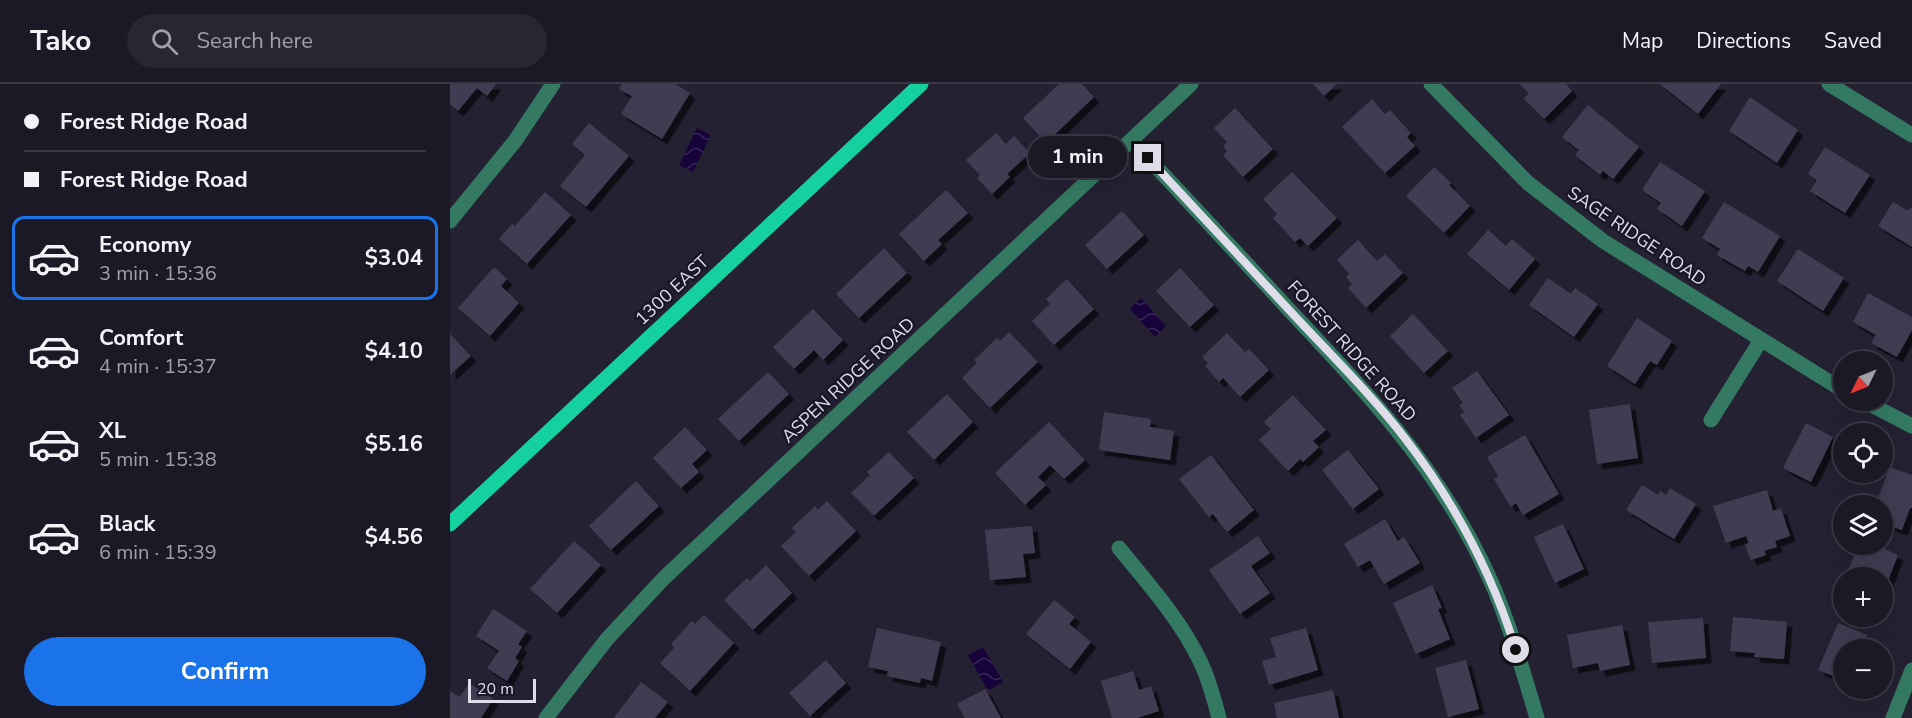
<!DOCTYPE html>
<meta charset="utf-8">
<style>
:root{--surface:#1b1926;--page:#282632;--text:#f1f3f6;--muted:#a0a0a7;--line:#393843;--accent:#1a73e8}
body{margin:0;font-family:"Nunito Sans",sans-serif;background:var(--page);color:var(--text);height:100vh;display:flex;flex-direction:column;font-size:22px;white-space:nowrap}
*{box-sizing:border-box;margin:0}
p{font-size:20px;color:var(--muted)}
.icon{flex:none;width:33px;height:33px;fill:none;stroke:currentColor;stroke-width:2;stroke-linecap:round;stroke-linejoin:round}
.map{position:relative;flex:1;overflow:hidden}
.sheet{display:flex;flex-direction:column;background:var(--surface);width:450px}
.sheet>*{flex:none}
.guide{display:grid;align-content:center;height:132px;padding:0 24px;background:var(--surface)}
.needle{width:39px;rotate:227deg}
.controls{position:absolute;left:1383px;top:267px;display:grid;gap:12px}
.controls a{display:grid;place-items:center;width:60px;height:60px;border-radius:50%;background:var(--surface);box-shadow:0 6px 24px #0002,0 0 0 2px var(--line);font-size:30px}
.scale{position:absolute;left:18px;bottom:15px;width:68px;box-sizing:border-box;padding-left:6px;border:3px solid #dfddea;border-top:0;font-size:16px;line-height:21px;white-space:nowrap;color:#dfddea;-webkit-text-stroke:4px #1a1729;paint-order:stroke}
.end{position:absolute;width:27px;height:27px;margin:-14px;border:8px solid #dfddea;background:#111;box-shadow:0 0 0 3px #111}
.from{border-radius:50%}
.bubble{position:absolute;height:42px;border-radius:21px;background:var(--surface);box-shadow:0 6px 24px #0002,0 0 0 2px var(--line);font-size:20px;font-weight:700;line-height:42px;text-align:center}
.guide b{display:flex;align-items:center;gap:21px;height:57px;font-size:22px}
.guide b+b{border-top:2px solid var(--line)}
.guide i{width:15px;height:15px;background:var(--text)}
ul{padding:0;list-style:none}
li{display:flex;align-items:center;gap:18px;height:84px;margin:0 12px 9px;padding:0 12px;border:3px solid transparent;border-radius:12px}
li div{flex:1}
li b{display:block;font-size:22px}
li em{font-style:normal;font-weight:700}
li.current{border-color:var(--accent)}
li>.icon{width:54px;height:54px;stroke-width:1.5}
.primary-button{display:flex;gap:12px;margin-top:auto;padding:12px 24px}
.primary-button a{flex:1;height:69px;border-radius:36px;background:var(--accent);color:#fff;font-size:24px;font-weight:700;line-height:69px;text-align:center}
header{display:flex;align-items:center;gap:36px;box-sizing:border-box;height:84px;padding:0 30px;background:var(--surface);border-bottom:2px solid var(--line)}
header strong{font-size:28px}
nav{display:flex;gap:33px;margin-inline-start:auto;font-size:21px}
.search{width:420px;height:54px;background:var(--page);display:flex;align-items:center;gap:15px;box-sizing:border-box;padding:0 21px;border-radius:33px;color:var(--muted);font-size:22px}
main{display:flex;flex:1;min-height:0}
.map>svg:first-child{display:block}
.water{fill:url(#water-waves)}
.building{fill:#413e52;filter:url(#shadow)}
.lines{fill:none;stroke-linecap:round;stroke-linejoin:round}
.minor{stroke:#347a62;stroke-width:15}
.major{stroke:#15d1a0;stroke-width:15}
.route{stroke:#dfddea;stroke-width:8}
.labels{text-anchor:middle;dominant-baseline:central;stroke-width:5;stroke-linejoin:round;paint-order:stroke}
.street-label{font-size:18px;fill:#dfddea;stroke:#1a1729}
</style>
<header>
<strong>Tako</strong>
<div class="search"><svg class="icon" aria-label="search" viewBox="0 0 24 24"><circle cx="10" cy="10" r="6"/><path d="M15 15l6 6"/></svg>Search here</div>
<nav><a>Map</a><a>Directions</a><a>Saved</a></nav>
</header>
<main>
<section class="sheet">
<div class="guide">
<b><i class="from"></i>Forest Ridge Road</b>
<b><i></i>Forest Ridge Road</b>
</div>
<ul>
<li class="current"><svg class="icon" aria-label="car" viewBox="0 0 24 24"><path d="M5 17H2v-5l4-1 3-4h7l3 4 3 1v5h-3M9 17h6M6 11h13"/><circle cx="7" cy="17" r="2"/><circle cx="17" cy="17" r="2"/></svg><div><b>Economy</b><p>3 min · 15:36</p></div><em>$3.04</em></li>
<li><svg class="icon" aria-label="car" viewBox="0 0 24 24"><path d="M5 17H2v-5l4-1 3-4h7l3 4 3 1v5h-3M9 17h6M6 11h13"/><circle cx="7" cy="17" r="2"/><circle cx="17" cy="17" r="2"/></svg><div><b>Comfort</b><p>4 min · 15:37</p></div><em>$4.10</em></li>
<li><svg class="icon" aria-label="car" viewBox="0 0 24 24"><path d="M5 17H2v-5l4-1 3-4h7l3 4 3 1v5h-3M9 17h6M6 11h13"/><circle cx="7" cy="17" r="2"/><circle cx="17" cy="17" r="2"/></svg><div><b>XL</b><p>5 min · 15:38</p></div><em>$5.16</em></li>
<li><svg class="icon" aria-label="car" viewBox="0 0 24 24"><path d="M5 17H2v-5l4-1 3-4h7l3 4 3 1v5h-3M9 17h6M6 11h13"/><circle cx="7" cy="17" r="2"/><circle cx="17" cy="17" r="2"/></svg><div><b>Black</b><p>6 min · 15:39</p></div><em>$4.56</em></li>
</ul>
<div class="primary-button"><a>Confirm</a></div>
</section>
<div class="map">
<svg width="1462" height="634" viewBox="0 0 1462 634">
<defs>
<pattern id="water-waves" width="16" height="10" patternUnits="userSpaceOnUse" patternTransform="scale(1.5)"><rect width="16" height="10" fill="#170339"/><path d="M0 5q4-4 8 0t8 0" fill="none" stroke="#382756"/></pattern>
<filter id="shadow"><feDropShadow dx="5.5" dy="5.5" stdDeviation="0" flood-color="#0009"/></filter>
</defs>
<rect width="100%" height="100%" fill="#242133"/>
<path class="water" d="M247,44L261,51L243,88L229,81Z
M691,214L716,242L705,253L680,225Z
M533,563L553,598L538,607L518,571Z"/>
<path class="building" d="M0,0H46L37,12L27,4L8,27L0,20Z
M172,0H225L240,9L212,55L171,30L182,12L169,5Z
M609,0H632L644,13L596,59L573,34Z
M863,0H887L874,12Z
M1070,0H1116L1122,7L1094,35L1074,15L1079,9Z
M1210,0H1271L1248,30Z
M1300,13L1348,46L1327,79L1279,47Z
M922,15L935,30L940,26L961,49L957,53L965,62L935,89L892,43Z
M1138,21L1189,63L1163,95L1153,87L1150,91L1125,71L1129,66L1112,53Z
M785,24L823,65L793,93L773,71L777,67L773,62L777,58L764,44Z
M139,39L179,72L136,123L110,102L135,71L122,60Z
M546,49L556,60L564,52L580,69L557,90L560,93L542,110L527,94L530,91L516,76Z
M1375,63L1420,91L1395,129L1360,107L1367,96L1358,90Z
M1210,78L1255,107L1232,142L1207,125L1211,119L1192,106Z
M984,83L1001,99L999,101L1020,122L994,149L956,112Z
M842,88L887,134L858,162L850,154L845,158L823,134L827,130L813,115Z
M496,106L518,129L488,156L492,160L474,177L449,150Z
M95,108L121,131L77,180L49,155L62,140L65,142Z
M1274,118L1330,152L1308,188L1298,182L1295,187L1267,171L1270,165L1252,154Z
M1443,118L1458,127L1460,123L1462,124V163L1428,142Z
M672,127L694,151L657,185L635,161Z
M1038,146L1056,162L1062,155L1085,175L1059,206L1017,170Z
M908,156L927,177L935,170L953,189L916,224L898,204L902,200L896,193L899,190L887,176Z
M434,164L457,189L409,234L386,210Z
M1348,165L1394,194L1373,227L1327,197Z
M44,183L57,195L51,202L69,219L40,252L8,224Z
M730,184L764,221L740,243L706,207Z
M1098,194L1121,210L1125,204L1148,220L1124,253L1079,221Z
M617,195L644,225L604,261L582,237L600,220L596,215Z
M1418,209L1462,233V246L1447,273L1421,259L1426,251L1403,238Z
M363,225L393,256L373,276L364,266L344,285L323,263Z
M963,230L998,267L974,289L940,252Z
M1187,234L1222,257L1207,281L1200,277L1185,300L1157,282Z
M559,248L588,278L540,324L512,294L527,279L524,276L547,254L550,257Z
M777,249L795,268L799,265L819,286L790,313L773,294L769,298L755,282L758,279L752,273Z
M0,250L21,272L0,291Z
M1027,287L1059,331L1026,354L1010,331L1014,328L1009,321L1013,319L1002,304Z
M318,288L339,310L289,357L268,335Z
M497,310L523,338L484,376L457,348Z
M843,311L876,346L863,357L869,363L853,378L850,375L838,387L809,356L821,345L814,338Z
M1180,320L1188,374L1147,380L1139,326Z
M654,328L701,335L700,343L724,347L720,376L649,366Z
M599,338L635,376L614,395L600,381L588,393L596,401L575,421L545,389Z
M1356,339L1383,353L1361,398L1333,384Z
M235,343L257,366L242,380L249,388L231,404L203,374Z
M1075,351L1109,410L1073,431L1066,419L1061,423L1044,395L1048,392L1037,373Z
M898,366L929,405L903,425L872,386Z
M439,368L464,394L424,432L401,409L420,391L417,388Z
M761,371L804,426L777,448L763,430L759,433L729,395Z
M1440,383L1462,391V424H1460L1452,446L1432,439V422H1425Z
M186,397L209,422L161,466L139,442Z
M1192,401L1208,411L1210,407L1216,411L1220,404L1246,420L1224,455L1176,426Z
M1317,406L1323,427L1331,424L1340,452L1325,457L1327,463L1314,467L1316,471L1301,476L1295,461L1299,459L1296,452L1276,459L1263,422Z
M377,417L406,447L359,492L331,462L346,448L342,444L365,422L368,426Z
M935,435L948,457L954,453L970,479L934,500L920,476L908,483L894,460Z
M1113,440L1134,485L1105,499L1084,453Z
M582,442L585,469L573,470L576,493L540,496L535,446Z
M808,452L820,469L801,482L820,509L790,530L759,486Z
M124,457L151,481L107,529L80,505Z
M1409,460H1423L1448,471L1433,509L1432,494H1395Z
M316,481L342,509L303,546L274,516L297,494L300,497Z
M982,501L992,524L988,525L1000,555L966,570L943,519Z
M604,516L625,533L619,540L641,558L620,585L576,550Z
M43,525L77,547L68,560L72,563L65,574L69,577L57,597L37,584L49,567L26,552Z
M254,531L284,559L240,607L210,579L224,564L221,560L242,537L245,540Z
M1283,533L1337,538L1334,575L1304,573L1305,569L1280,567Z
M1253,534L1256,574L1202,579L1198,538Z
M1388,539L1417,551L1411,566H1394V596L1368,586Z
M1172,541L1180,581L1150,587L1148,579L1123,584L1117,551Z
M427,544L491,558L482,597L471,594L470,599L437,592L438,587L418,583Z
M856,544L868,586L819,601L812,577L826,573L820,554Z
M376,576L396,599L360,632L339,609Z
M1016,576L1029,625L998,633L985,584Z
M683,587L689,606L701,602L709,627L687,634H662L651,597Z
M191,598L218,618L205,634H164Z
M19,599L43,615L31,634H0V607L10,613Z
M535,605L551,634H515L507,620Z
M883,606L889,634H827L824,619Z"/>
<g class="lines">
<path class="minor" d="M981,0L1078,99L1153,157L1394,307
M1379,0L1462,51
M682,57C735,114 789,171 842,229C915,306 984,380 1031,476C1056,526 1071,581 1087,634
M0,137L65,57L103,0
M1412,316L1462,342
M1261,336L1311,256
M669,464C698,500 730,535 750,577C759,595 764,615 769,634
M96,634L157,555L214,494L741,0
M1443,634L1462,586"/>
<path class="major" d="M0,440L471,0"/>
</g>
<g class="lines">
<path class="route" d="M698,74C746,125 793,177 841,228C879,269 920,309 954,353C1003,416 1042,489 1066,566"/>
</g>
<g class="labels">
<g class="street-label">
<text transform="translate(1187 152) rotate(34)">SAGE RIDGE ROAD</text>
<text transform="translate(222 206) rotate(-43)">1300 EAST</text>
<text transform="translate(902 267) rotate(48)">FOREST RIDGE ROAD</text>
<text transform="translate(398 296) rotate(-43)">ASPEN RIDGE ROAD</text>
</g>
</g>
</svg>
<div class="controls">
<a><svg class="needle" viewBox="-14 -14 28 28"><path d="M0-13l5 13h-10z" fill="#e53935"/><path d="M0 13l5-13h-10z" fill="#a0a0a7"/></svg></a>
<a><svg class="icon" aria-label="locate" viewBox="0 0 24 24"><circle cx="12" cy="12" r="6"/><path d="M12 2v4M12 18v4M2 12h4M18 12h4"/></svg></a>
<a><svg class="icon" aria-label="layers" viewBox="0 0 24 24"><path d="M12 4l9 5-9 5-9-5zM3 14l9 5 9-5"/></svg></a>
<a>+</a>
<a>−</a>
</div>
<div class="scale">20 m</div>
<i class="end from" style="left:1066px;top:566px"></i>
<i class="end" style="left:698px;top:74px"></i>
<div class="bubble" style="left:578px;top:52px;width:99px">1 min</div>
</div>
</main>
